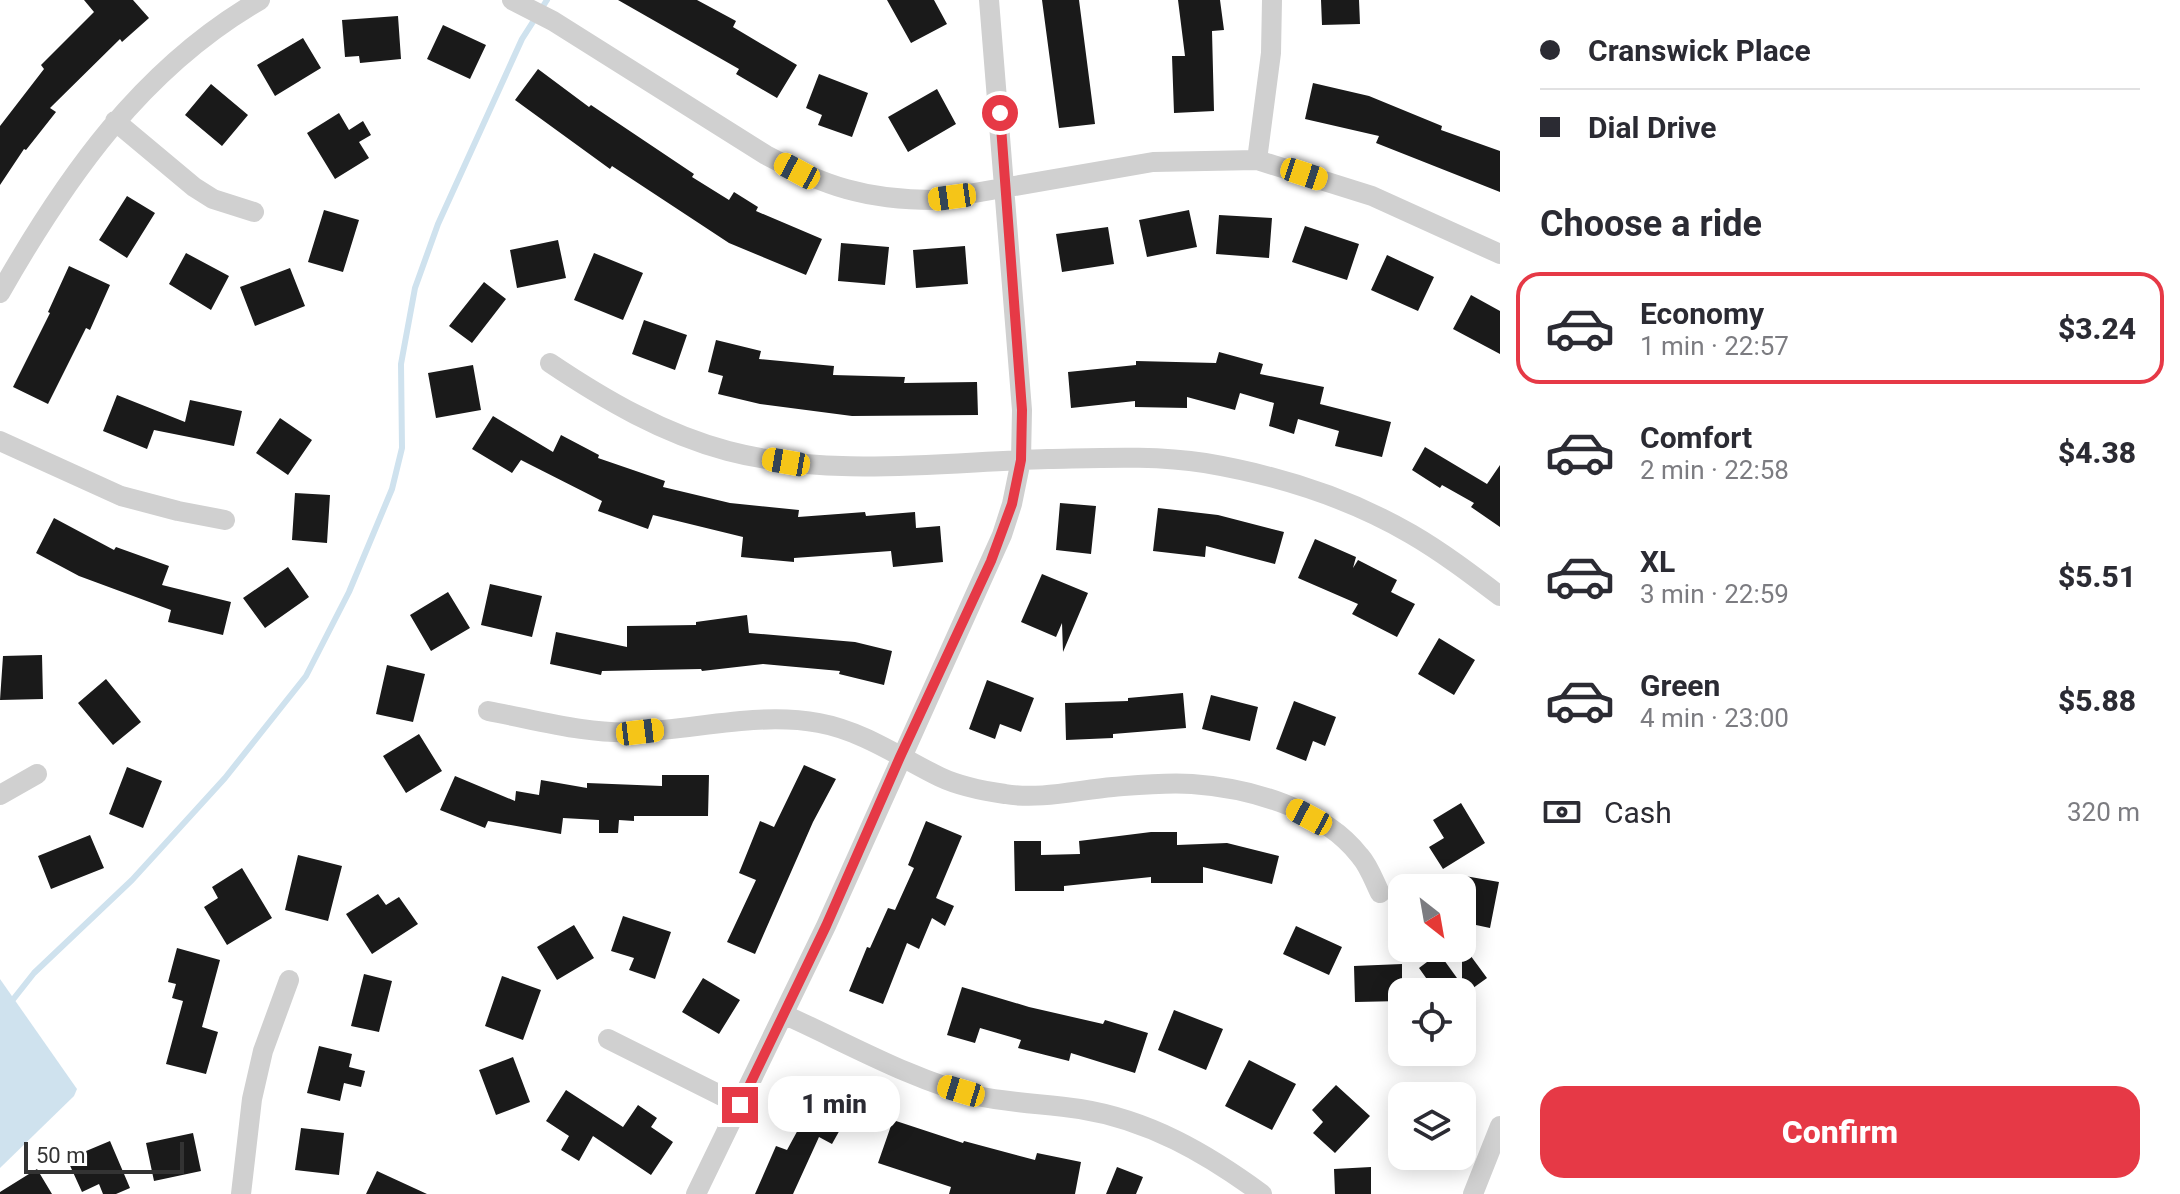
<!DOCTYPE html>
<meta charset="utf-8">
<style>
:root{--surface:#fff;--page:#f2f2f3;--text:#2b2b33;--muted:#7c7c81;--line:#e1e1e2;--accent:#e63946}
body{margin:0;font-family:Roboto,sans-serif;background:var(--page);color:var(--text);height:100vh;display:flex;flex-direction:column;font-size:30px;white-space:nowrap}
*{box-sizing:border-box;margin:0}
p{font-size:26px;color:var(--muted)}
.icon{flex:none;width:44px;height:44px;fill:none;stroke:currentColor;stroke-width:2;stroke-linecap:round;stroke-linejoin:round}
.map{position:relative;flex:1;overflow:hidden}
.sheet{display:flex;flex-direction:column;background:var(--surface);width:680px}
.sheet>*{flex:none}
.banner{display:grid;align-content:center;height:176px;padding:0 40px;background:var(--surface)}
.needle{width:52px;rotate:149deg}
.fabs{position:absolute;left:1388px;top:874px;display:grid;gap:16px}
.fabs a{display:grid;place-items:center;width:88px;height:88px;border-radius:16px;background:var(--surface);box-shadow:0 4px 20px #0003;font-size:40px}
.scale{position:absolute;left:24px;bottom:20px;width:160px;box-sizing:border-box;padding-left:8px;border:4px solid #333;border-top:0;font-size:22px;line-height:28px;white-space:nowrap;color:#333;-webkit-text-stroke:6px #fff;paint-order:stroke}
.end{position:absolute;width:36px;height:36px;margin:-18px;border:10px solid #e63946;background:#fff;box-shadow:0 0 0 4px #fff}
.from{border-radius:50%}
.bubble{position:absolute;height:56px;border-radius:24px;background:var(--surface);box-shadow:0 4px 20px #0003;font-size:26px;font-weight:800;line-height:56px;text-align:center}
.car{position:absolute;width:24px;height:48px;margin:-24px -12px;border-radius:10px;box-shadow:0 0 6px 2px #0007;background:linear-gradient(#f5c518 24%,#345 0 40%,#f5c518 0 76%,#345 0 86%,#f5c518 0)}
.banner b{display:flex;align-items:center;gap:28px;height:76px;font-size:30px}
.banner b+b{border-top:2px solid var(--line)}
.banner i{width:20px;height:20px;background:var(--text)}
ul{padding:0;list-style:none}
li{display:flex;align-items:center;gap:24px;height:112px;margin:0 16px 12px;padding:0 24px;border:4px solid transparent;border-radius:24px}
li div{flex:1}
li b{display:block;font-size:30px}
li em{font-style:normal;font-weight:800}
li.on{border-color:var(--accent)}
li>.icon{width:72px;height:72px;stroke-width:1.5}
h2{padding:0 40px;font-size:36px;line-height:96px}
.pay{display:flex;align-items:center;gap:20px;height:88px;padding:0 40px;font-size:30px}
.pay p{margin-inline-start:auto}
.primary-button{display:flex;gap:16px;margin-top:auto;padding:16px 40px}
.primary-button a{flex:1;height:92px;border-radius:24px;background:var(--accent);color:#fff;font-size:32px;font-weight:800;line-height:92px;text-align:center}
main{display:flex;flex:1;min-height:0}
.map>svg:first-child{display:block}
.water{fill:#cfe2ee}
.lines{fill:none;stroke-linecap:round;stroke-linejoin:round}
.stream{stroke:#cfe2ee;stroke-width:6}
.building{fill:#1a1a1a}
.minor{stroke:#d0d0d0;stroke-width:20}
.route{stroke:#e63946;stroke-width:10}
</style>
<main>
<div class="map">
<svg width="1500" height="1194" viewBox="0 0 1500 1194">
<rect width="100%" height="100%" fill="#fff"/>
<path class="water" d="M0,979L77,1089L74,1096L0,1168Z"/>
<g class="lines">
<path class="stream" d="M0,1016L34,973L132,880L225,778L306,676L349,592L392,489L402,448L401,364L415,288L438,224L522,39L547,0"/>
</g>
<path class="building" d="M84,0H133L149,18L122,42L120,39L50,108L56,112L26,150L24,149L0,185V126L44,69L41,65L94,12Z
M618,0H697L736,21L733,27L797,65L777,98L736,74L739,69Z
M887,0H934L947,24L911,43Z
M1042,0H1079L1095,124L1059,128Z
M1178,0H1220L1224,30L1212,31L1214,111L1174,113L1172,56H1185Z
M1321,0H1359L1360,24L1322,25Z
M398,16L401,59L360,63L359,56L345,57L342,20Z
M443,25L486,45L470,79L427,59Z
M303,38L321,68L275,96L257,65Z
M538,69L589,107L591,105L694,174L692,177L729,200L734,192L758,207L756,211L822,239L806,275L729,243L612,166L610,169L515,100Z
M819,74L868,93L852,137L818,125L822,115L806,108Z
M1313,83L1369,96L1442,126L1441,130L1500,151V192L1376,143L1379,136L1305,119Z
M211,84L248,115L222,146L185,115Z
M937,89L956,124L908,152L888,117Z
M339,113L349,130L363,121L371,135L359,142L369,158L335,179L307,133Z
M127,196L155,213L127,258L99,240Z
M324,210L359,220L343,272L308,262Z
M1189,210L1197,247L1147,257L1139,220Z
M1219,215L1272,218L1269,258L1216,254Z
M1305,226L1359,244L1347,280L1292,262Z
M1108,227L1114,264L1062,272L1056,234Z
M558,240L566,278L517,288L510,250Z
M841,243L889,247L885,285L838,281Z
M965,246L968,284L916,288L913,250Z
M186,253L229,276L211,310L169,284Z
M594,253L643,273L623,320L574,300Z
M1387,255L1434,277L1418,311L1371,290Z
M69,266L110,285L90,330L86,328L48,404L13,387L50,313L48,312Z
M290,268L305,306L255,326L240,287Z
M484,282L506,299L472,343L449,326Z
M1471,295L1500,311V354L1453,329Z
M644,320L687,335L675,370L632,354Z
M716,340L761,351L759,359L834,366L833,375L905,377L904,383L977,382L978,415L852,416L760,404L718,394L723,376L708,372Z
M1219,352L1263,364L1260,374L1324,387L1320,404L1391,422L1382,457L1335,446L1339,431L1298,419L1294,434L1269,426L1274,403L1240,393L1235,410L1187,397V408L1135,407V401L1071,408L1068,372L1136,365V361L1216,363Z
M473,365L481,410L436,418L428,373Z
M117,395L185,422L190,400L242,411L234,446L154,430L147,449L103,431Z
M493,416L553,452L561,435L599,455L598,458L665,481L663,487L730,503L799,510L798,517L865,512L866,516L915,512L916,528L940,526L943,562L893,567L891,551L794,558V562L741,557L743,537L653,515L648,529L598,511L602,501L521,460L512,473L472,449Z
M280,418L312,440L288,475L256,453Z
M1425,447L1487,484L1500,465V527L1471,507L1474,503L1442,485L1440,488L1412,470Z
M295,493L330,495L327,543L292,540Z
M1060,503L1096,506L1091,554L1056,550Z
M1158,508L1218,515L1284,532L1275,564L1206,546L1205,557L1153,551Z
M54,518L114,550L116,547L169,566L162,585L231,602L223,635L168,622L171,610L79,576L36,553Z
M1315,539L1356,557L1353,568L1358,560L1397,580L1391,592L1415,604L1397,637L1352,614L1358,604L1298,578Z
M288,567L309,597L265,628L243,598Z
M1042,574L1088,593L1063,652L1062,623L1056,637L1021,622Z
M490,584L542,596L532,637L481,625Z
M448,592L470,628L431,651L410,615Z
M747,615L749,633L855,642L892,651L884,685L839,674L840,671L763,664L702,671L701,669L602,671L601,675L550,664L556,632L627,647V626L696,625V622Z
M1439,638L1475,660L1454,695L1418,674Z
M42,655L43,699L0,700L3,656Z
M387,665L425,674L413,722L376,714Z
M106,679L141,722L113,745L78,703Z
M987,680L1034,698L1021,732L1000,724L995,739L969,729Z
M1183,693L1186,728L1113,734V738L1066,740L1065,703L1128,701V698Z
M1211,695L1258,707L1250,741L1202,729Z
M1294,701L1336,717L1325,746L1313,741L1306,761L1276,749Z
M419,734L442,771L406,793L383,756Z
M804,765L836,779L813,822L755,954L727,942L756,880L739,873L760,821L774,827Z
M127,767L162,781L143,828L109,814Z
M662,775H709L708,816H634V821L619,820L618,833H599V820L563,818L561,834L488,821L485,828L440,810L455,776L515,801L516,791L539,795L541,780L587,788V783L662,786Z
M1461,803L1485,843L1443,869L1429,847L1444,838L1433,820Z
M926,821L962,836L936,898L954,906L945,926L932,918L919,949L907,943L883,1004L849,991L867,947L870,948L888,908L895,910L914,868L908,865Z
M1151,832H1177V845L1227,843L1279,856L1272,884L1203,867V883H1151V877L1064,886V891H1015L1014,841H1041V855L1080,854L1079,841Z
M90,835L104,868L51,889L38,856Z
M298,855L342,866L328,921L285,910Z
M242,868L272,918L227,945L204,907L218,898L212,887Z
M1465,876L1499,882L1490,928L1462,922Z
M378,894L386,905L399,897L418,924L372,954L346,914Z
M623,916L671,932L655,979L629,970L634,958L611,951Z
M574,925L594,958L557,980L537,947Z
M1296,926L1342,947L1329,975L1283,954Z
M1462,944L1487,978L1462,996V992H1436L1419,968L1439,953L1462,985Z
M177,948L220,960L202,1027L218,1032L206,1074L166,1064L183,1001L172,998L176,984L168,982Z
M1402,964V1001L1355,1002L1354,966Z
M364,974L392,981L379,1032L351,1026Z
M502,976L541,990L523,1040L485,1026Z
M703,978L740,1000L719,1034L682,1012Z
M962,987L1029,1007L1103,1024L1105,1020L1148,1033L1135,1073L1071,1053L1069,1061L1018,1048L1021,1040L980,1028L975,1043L947,1035Z
M1174,1010L1223,1029L1206,1070L1158,1050Z
M319,1046L352,1054L349,1067L365,1071L361,1087L344,1083L340,1101L307,1093Z
M513,1057L530,1102L496,1115L479,1070Z
M1249,1060L1296,1084L1272,1130L1225,1106Z
M810,1076L856,1101L832,1144L819,1137L793,1194H755L776,1146L787,1150L812,1104L799,1096Z
M1336,1085L1370,1116L1335,1153L1313,1133L1323,1122L1312,1110Z
M566,1090L623,1127L638,1105L657,1118L651,1127L673,1142L651,1175L593,1136L579,1161L561,1150L569,1136L546,1121Z
M893,1120L963,1143L964,1141L1035,1160L1037,1153L1081,1162L1075,1194H949L951,1187L878,1163Z
M301,1128L344,1133L339,1175L295,1170Z
M193,1133L201,1171L154,1181L146,1143Z
M110,1141L130,1188L116,1194H103L99,1184L82,1192L67,1159Z
M1117,1167L1143,1177L1136,1194H1106Z
M1371,1167V1194H1335L1334,1169Z
M37,1169L52,1194H0V1192Z
M377,1171L427,1194H366Z"/>
<g class="lines">
<path class="minor" d="M512,0L553,21L766,155C825,186 866,200 934,200L1153,162L1257,160L1372,196L1500,254
M115,121L194,187L213,199L254,212
M1257,160L1271,53L1272,0
M0,293C66,177 142,68 260,0
M550,363C605,400 664,434 728,451C831,478 943,462 1048,459C1100,458 1154,455 1205,463C1276,475 1349,498 1411,534C1442,552 1471,574 1500,596
M0,441L121,496L178,511L225,520
M488,711C537,720 588,735 638,732C698,729 759,712 819,723C863,731 901,758 940,777C959,786 984,791 1005,794C1040,800 1078,790 1113,787C1138,785 1166,782 1192,784C1249,788 1323,808 1360,856C1369,866 1374,881 1380,893
M0,795L37,774
M785,1015C845,1042 914,1081 977,1096C1011,1103 1046,1104 1080,1109C1149,1120 1206,1153 1262,1194
M608,1039L740,1105
M241,1194L252,1099L263,1051L289,980
M696,1194L826,926L1002,535L1012,504L1021,460L1022,410L989,0
M1473,1194L1500,1126"/>
</g>
<g class="lines">
<path class="route" d="M740,1105L826,926L900,757L991,561L1012,504L1021,460L1022,410L1000,113"/>
</g>
</svg>
<div class="fabs">
<a><svg class="needle" viewBox="-14 -14 28 28"><path d="M0-13l5 13h-10z" fill="#e53935"/><path d="M0 13l5-13h-10z" fill="#7c7c81"/></svg></a>
<a><svg class="icon" aria-label="locate" viewBox="0 0 24 24"><circle cx="12" cy="12" r="6"/><path d="M12 2v4M12 18v4M2 12h4M18 12h4"/></svg></a>
<a><svg class="icon" aria-label="layers" viewBox="0 0 24 24"><path d="M12 4l9 5-9 5-9-5zM3 14l9 5 9-5"/></svg></a>
</div>
<div class="scale">50 m</div>
<i class="end from" style="left:1000px;top:113px"></i>
<i class="end" style="left:740px;top:1105px"></i>
<div class="bubble" style="left:768px;top:1076px;width:132px">1 min</div>
<i class="car" style="left:797px;top:171px;rotate:298deg"></i>
<i class="car" style="left:1304px;top:174px;rotate:108deg"></i>
<i class="car" style="left:952px;top:197px;rotate:262deg"></i>
<i class="car" style="left:786px;top:462px;rotate:280deg"></i>
<i class="car" style="left:640px;top:732px;rotate:83deg"></i>
<i class="car" style="left:1309px;top:817px;rotate:298deg"></i>
<i class="car" style="left:961px;top:1091px;rotate:287deg"></i>
</div>
<section class="sheet">
<div class="banner">
<b><i class="from"></i>Cranswick Place</b>
<b><i></i>Dial Drive</b>
</div>
<h2>Choose a ride</h2>
<ul>
<li class="on"><svg class="icon" aria-label="car" viewBox="0 0 24 24"><path d="M5 17H2v-5l4-1 3-4h7l3 4 3 1v5h-3M9 17h6M6 11h13"/><circle cx="7" cy="17" r="2"/><circle cx="17" cy="17" r="2"/></svg><div><b>Economy</b><p>1 min · 22:57</p></div><em>$3.24</em></li>
<li><svg class="icon" aria-label="car" viewBox="0 0 24 24"><path d="M5 17H2v-5l4-1 3-4h7l3 4 3 1v5h-3M9 17h6M6 11h13"/><circle cx="7" cy="17" r="2"/><circle cx="17" cy="17" r="2"/></svg><div><b>Comfort</b><p>2 min · 22:58</p></div><em>$4.38</em></li>
<li><svg class="icon" aria-label="car" viewBox="0 0 24 24"><path d="M5 17H2v-5l4-1 3-4h7l3 4 3 1v5h-3M9 17h6M6 11h13"/><circle cx="7" cy="17" r="2"/><circle cx="17" cy="17" r="2"/></svg><div><b>XL</b><p>3 min · 22:59</p></div><em>$5.51</em></li>
<li><svg class="icon" aria-label="car" viewBox="0 0 24 24"><path d="M5 17H2v-5l4-1 3-4h7l3 4 3 1v5h-3M9 17h6M6 11h13"/><circle cx="7" cy="17" r="2"/><circle cx="17" cy="17" r="2"/></svg><div><b>Green</b><p>4 min · 23:00</p></div><em>$5.88</em></li>
</ul>
<div class="pay"><svg class="icon" aria-label="cash" viewBox="0 0 24 24"><path d="M3 7h18v10H3z"/><circle cx="12" cy="12" r="2"/></svg>Cash<p>320 m</p></div>
<div class="primary-button"><a>Confirm</a></div>
</section>
</main>
